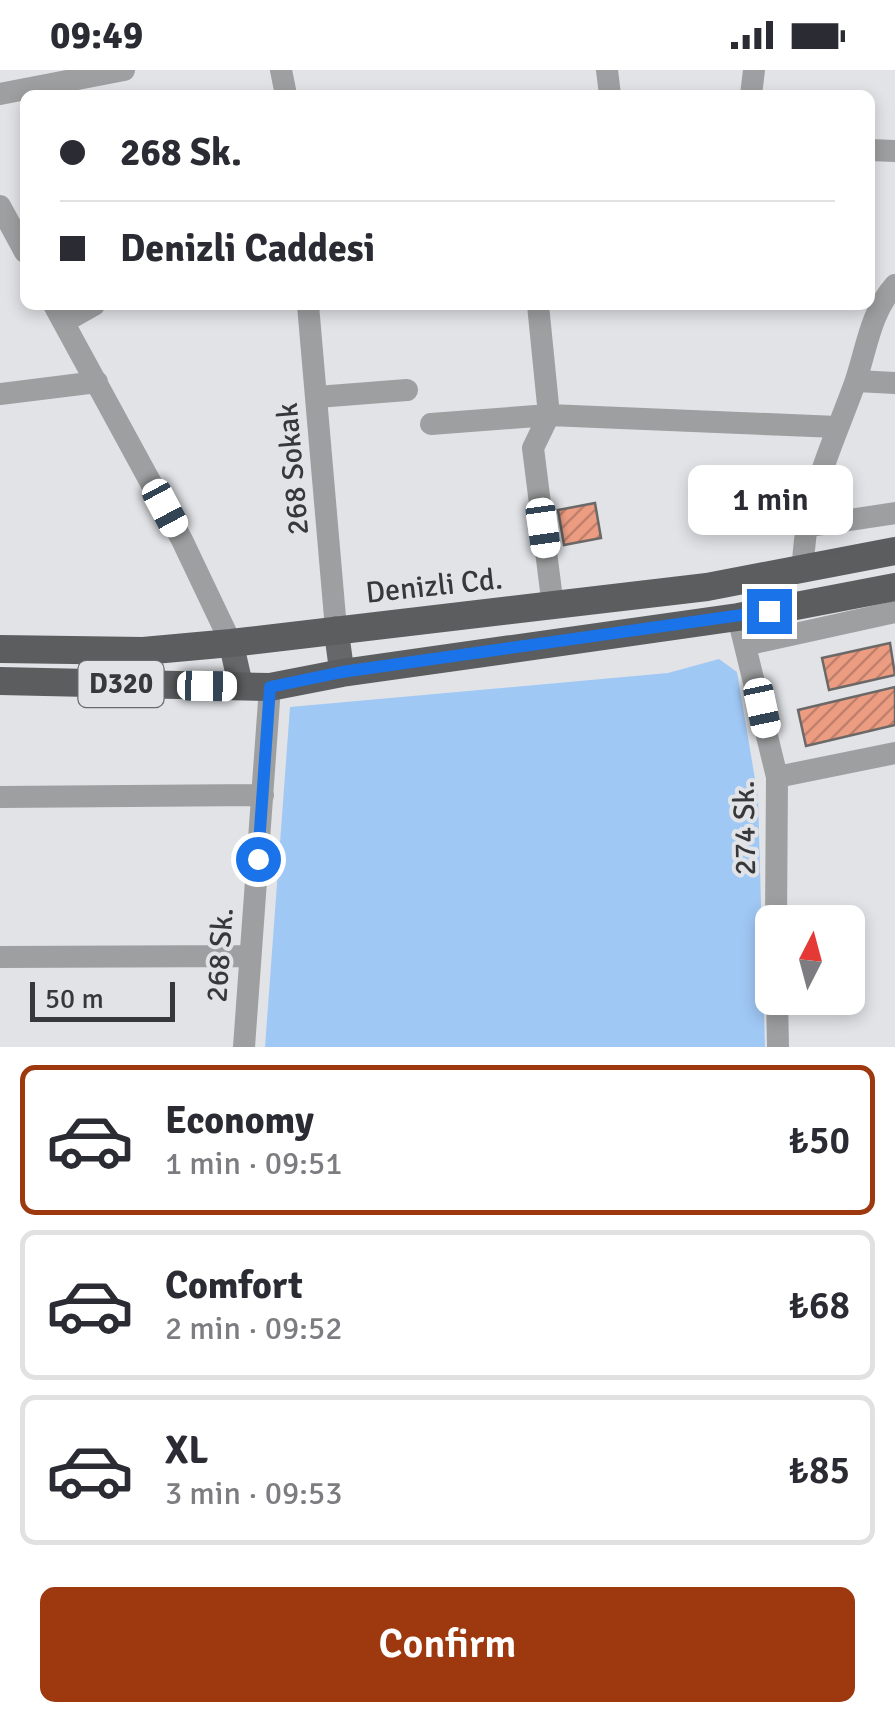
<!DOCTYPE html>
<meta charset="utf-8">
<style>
:root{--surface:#fff;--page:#f7f7f7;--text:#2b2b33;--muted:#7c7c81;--line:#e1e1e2;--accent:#9e380e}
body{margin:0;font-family:Signika,sans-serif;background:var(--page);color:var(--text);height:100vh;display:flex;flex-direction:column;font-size:38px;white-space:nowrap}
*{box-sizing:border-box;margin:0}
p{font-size:32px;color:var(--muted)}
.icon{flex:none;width:55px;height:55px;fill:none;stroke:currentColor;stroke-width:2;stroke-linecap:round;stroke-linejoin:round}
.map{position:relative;height:977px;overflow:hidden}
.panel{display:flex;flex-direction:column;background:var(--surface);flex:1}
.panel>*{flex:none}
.banner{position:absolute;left:20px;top:20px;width:855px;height:220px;border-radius:15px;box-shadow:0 5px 15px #0003;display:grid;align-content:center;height:220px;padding:0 40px;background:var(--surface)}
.needle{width:65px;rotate:6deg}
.fabs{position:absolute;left:755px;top:835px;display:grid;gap:20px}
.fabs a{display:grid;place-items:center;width:110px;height:110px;border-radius:15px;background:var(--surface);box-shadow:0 5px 15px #0003;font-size:50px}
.scale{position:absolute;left:30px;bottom:25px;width:145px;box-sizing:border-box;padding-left:10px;border:5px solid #373839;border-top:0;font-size:28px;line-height:35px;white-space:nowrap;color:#373839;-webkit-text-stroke:8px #e1e3e6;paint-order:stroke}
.end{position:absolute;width:45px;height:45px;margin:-22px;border:12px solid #1a73e8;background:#fff;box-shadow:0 0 0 5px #fff}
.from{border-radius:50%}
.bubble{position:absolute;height:70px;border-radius:15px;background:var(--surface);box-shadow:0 5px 15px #0003;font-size:32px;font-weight:600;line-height:70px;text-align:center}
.car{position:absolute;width:30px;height:60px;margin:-30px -15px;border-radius:12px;box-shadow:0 0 8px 2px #0007;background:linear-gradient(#fff 24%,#345 0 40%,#fff 0 76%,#345 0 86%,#fff 0)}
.banner b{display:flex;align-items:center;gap:35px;height:95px;font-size:38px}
.banner b+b{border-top:2px solid var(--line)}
.banner i{width:25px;height:25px;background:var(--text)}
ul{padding:18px 0 0;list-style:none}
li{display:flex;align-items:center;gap:30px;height:150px;margin:0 20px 15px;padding:0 20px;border:5px solid var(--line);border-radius:15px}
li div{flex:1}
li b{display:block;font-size:38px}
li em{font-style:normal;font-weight:600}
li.active{border-color:var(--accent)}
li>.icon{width:90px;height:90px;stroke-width:1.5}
.primary-button{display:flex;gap:20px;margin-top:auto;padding:20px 40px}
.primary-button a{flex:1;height:115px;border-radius:15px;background:var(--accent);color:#fff;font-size:40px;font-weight:600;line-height:115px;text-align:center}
.status{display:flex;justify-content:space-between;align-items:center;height:70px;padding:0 50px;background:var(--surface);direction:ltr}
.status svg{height:28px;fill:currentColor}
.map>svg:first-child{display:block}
.green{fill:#a0c8f5}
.building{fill:url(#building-hatch);stroke:#6b6867;stroke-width:2.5}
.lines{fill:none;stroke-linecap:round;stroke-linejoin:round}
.minor{stroke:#9e9fa0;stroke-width:22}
.primary{stroke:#656768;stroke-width:25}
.trunk{stroke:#5b5d5e;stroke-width:28}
.route{stroke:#1a73e8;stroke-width:12}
.labels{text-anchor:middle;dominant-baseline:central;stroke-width:8;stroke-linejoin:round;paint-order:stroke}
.shield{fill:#e1e3e6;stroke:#6a6b6d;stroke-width:2.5}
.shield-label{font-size:28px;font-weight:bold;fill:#373839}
.street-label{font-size:30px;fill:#373839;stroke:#e1e3e6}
</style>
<div class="status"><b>09:49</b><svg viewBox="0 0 49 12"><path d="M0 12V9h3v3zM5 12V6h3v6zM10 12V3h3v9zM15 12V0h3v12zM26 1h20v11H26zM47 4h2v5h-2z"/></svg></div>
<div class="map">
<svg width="895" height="977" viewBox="0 0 895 977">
<defs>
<pattern id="building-hatch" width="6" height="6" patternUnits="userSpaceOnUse" patternTransform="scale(2.5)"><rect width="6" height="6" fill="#ec9c81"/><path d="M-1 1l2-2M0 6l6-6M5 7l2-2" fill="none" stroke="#c0806b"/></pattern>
</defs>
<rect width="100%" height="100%" fill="#e1e3e6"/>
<path class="green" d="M719,589L737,602L758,727L765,977H265L290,637L668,603Z"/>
<path class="building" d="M595,433L601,468L564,475L558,440Z
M890,573L895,605L829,620L822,588Z
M895,617V655L806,676L798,640Z"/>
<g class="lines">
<path class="minor" d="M281,0L286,25
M607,0L610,25
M0,24L124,0
M751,25L754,0
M870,80L895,81
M0,136L25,182
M54,235L182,470L231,573
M308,235L336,559
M538,235L549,345L533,378L553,537
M64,252L94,235
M856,311L895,313
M0,324L97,312
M317,327L407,320
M431,354L549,345L837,357
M804,457L895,443
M803,497C804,431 833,374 855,313C867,278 870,243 895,215
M738,547L777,707L776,852
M745,575L895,542
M777,707L895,683
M0,727L263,725
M0,887L249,886
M777,928L778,977
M244,977L270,617"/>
<path class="primary" d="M336,559L342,603
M231,573L241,617"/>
<path class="trunk" d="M0,579L143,581L231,573L707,517L895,481
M0,611L270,617L342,603L738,547L895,517"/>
</g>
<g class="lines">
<path class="route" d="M258,789L270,617L342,602L769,541"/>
</g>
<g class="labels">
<rect class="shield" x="78.5" y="591" width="85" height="46" rx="8"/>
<g class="shield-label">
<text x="121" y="614">D320</text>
</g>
<g class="street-label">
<text transform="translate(293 399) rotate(-95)">268 Sokak</text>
<text transform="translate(434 516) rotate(-6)">Denizli Cd.</text>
<text transform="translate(745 758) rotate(-91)">274 Sk.</text>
<text transform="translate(220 885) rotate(-86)">268 Sk.</text>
</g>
</g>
</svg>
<div class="fabs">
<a><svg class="needle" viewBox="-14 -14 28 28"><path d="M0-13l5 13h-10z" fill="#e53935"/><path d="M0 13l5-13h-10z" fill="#7c7c81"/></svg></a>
</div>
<div class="scale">50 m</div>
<i class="end from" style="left:258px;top:789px"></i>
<i class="end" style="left:769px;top:541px"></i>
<div class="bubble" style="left:688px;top:395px;width:165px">1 min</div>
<i class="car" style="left:165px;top:438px;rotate:152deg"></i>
<i class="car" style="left:543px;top:458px;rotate:172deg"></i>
<i class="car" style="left:207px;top:616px;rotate:91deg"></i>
<i class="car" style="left:762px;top:638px;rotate:168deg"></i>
<div class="banner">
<b><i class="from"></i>268 Sk.</b>
<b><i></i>Denizli Caddesi</b>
</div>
</div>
<section class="panel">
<ul>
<li class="active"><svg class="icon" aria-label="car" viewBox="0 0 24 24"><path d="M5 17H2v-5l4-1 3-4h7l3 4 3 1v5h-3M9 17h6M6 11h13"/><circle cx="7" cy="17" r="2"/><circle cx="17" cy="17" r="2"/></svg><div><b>Economy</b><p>1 min · 09:51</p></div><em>₺50</em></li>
<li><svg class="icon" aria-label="car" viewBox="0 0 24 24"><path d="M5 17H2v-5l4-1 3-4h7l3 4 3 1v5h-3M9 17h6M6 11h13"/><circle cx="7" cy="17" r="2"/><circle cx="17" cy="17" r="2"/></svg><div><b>Comfort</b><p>2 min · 09:52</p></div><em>₺68</em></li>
<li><svg class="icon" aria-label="car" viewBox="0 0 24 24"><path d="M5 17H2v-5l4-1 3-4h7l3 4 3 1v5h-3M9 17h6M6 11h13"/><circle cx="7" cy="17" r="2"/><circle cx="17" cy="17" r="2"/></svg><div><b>XL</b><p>3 min · 09:53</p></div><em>₺85</em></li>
</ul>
<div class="primary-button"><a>Confirm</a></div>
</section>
